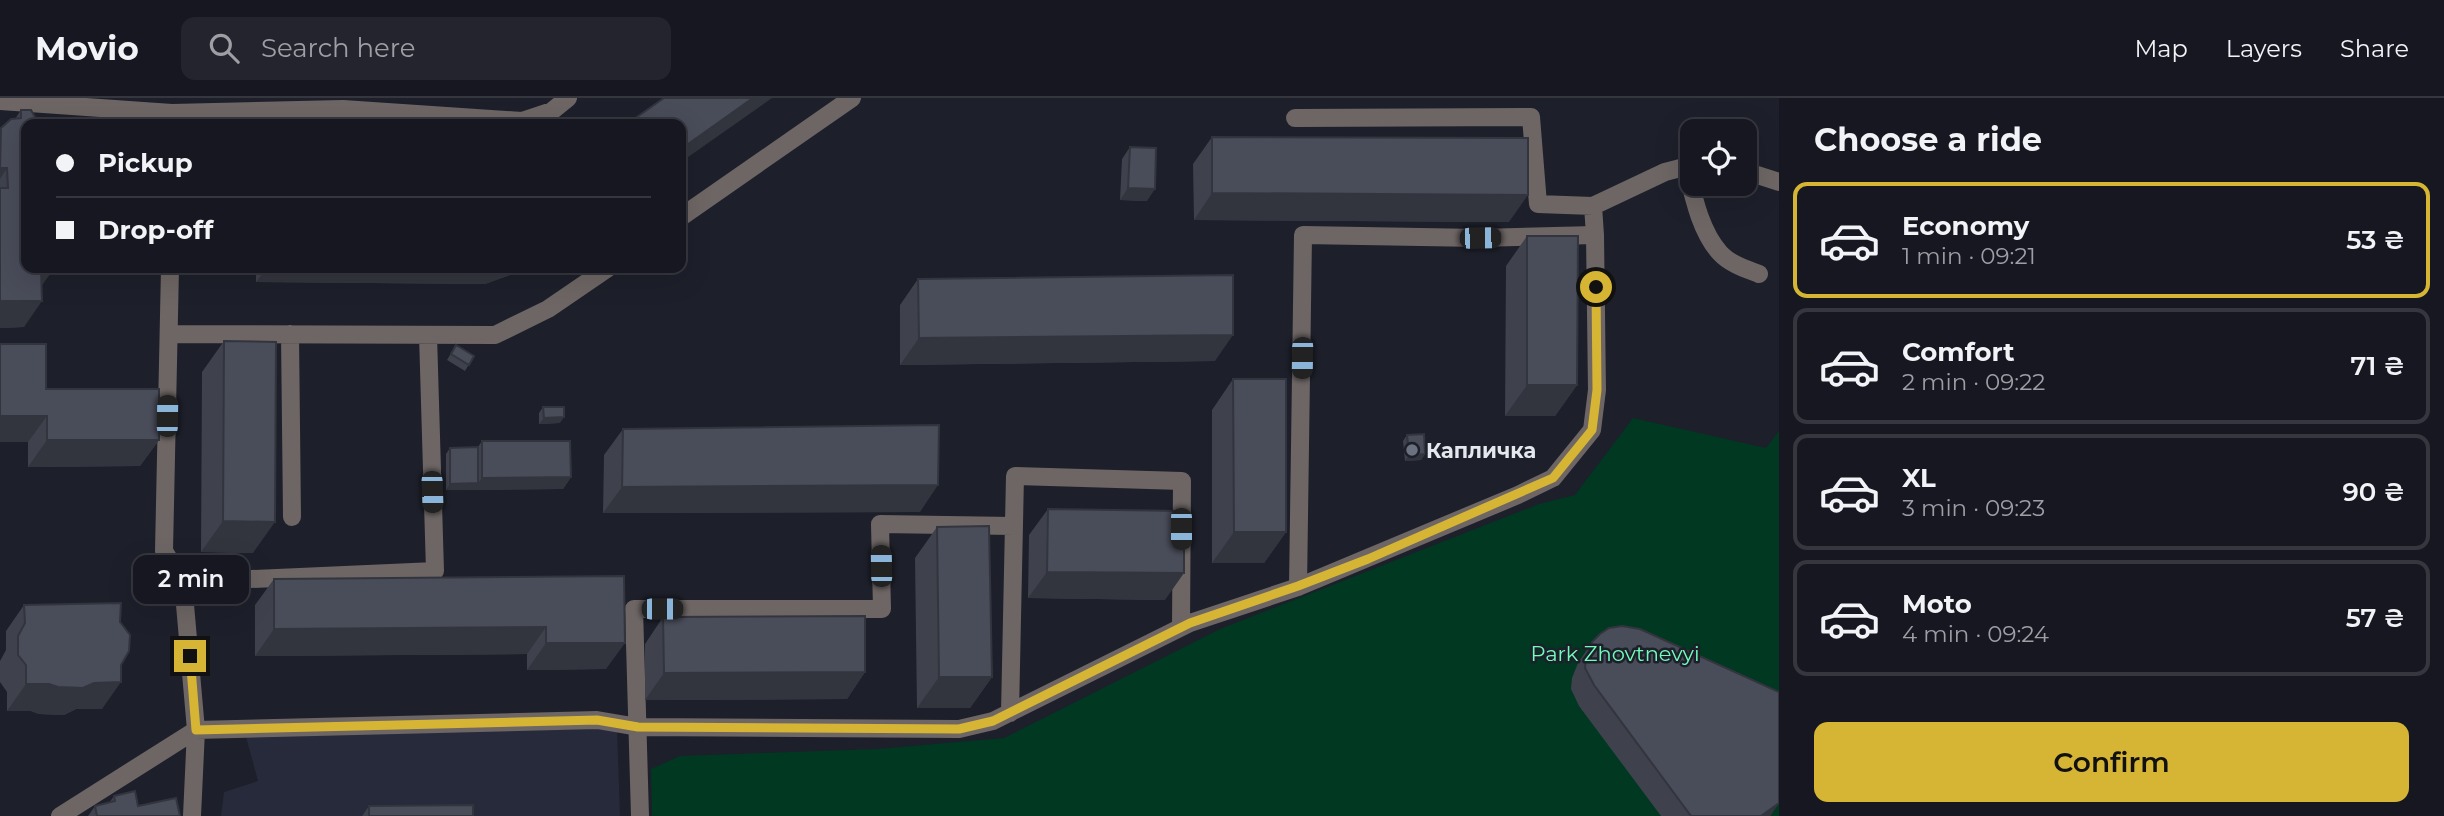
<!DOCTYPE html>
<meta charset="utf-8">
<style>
:root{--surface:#161720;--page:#23242d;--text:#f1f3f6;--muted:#9e9fa5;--line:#35363e;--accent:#d6b534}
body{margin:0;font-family:Montserrat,sans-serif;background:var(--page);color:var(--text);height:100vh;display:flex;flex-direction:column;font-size:26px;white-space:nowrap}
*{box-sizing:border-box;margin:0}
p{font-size:23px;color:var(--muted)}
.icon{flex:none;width:38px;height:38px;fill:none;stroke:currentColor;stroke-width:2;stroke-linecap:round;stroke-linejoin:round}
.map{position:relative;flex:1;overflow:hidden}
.panel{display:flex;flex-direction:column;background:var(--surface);width:665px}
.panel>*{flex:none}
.guide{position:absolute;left:21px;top:21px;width:665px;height:154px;border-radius:14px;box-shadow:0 7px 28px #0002,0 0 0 2px var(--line);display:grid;align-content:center;height:154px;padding:0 35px;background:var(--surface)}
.fabs{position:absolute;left:1680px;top:21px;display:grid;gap:14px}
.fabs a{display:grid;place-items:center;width:77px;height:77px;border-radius:14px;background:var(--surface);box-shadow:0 7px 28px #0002,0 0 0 2px var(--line);font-size:35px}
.end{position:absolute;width:32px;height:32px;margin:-16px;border:9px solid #d6b534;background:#111;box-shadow:0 0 0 4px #111}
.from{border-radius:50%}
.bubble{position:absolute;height:49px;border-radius:14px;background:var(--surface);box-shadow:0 7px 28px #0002,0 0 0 2px var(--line);font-size:23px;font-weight:600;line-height:49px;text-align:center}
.car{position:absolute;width:21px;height:42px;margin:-21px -10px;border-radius:9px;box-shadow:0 0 5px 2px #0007;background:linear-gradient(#222 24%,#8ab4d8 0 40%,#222 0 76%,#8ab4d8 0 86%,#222 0)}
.guide b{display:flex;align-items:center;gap:24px;height:66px;font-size:26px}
.guide b+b{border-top:2px solid var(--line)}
.guide i{width:18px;height:18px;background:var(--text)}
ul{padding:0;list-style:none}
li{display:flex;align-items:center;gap:21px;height:116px;margin:0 14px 10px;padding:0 21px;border:4px solid var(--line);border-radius:14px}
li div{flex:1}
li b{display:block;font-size:26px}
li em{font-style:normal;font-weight:600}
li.selected{border-color:var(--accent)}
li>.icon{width:63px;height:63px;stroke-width:1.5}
h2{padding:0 35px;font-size:32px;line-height:84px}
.button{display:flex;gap:14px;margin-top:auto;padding:14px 35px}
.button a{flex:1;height:80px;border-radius:14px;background:var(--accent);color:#111;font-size:28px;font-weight:600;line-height:80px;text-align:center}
header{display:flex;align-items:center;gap:42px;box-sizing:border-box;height:98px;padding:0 35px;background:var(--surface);border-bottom:2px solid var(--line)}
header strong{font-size:33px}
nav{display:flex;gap:38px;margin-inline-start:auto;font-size:24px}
.search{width:490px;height:63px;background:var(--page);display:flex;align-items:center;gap:18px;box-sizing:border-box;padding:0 24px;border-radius:14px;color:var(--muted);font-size:26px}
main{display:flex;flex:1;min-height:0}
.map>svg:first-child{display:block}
.built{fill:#262a3a}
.green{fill:#003821}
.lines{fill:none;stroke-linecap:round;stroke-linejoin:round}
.minor{stroke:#6d6665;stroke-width:18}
.wall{fill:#3f414d}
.shaded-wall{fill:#33353e}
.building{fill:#494c59;stroke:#33353e;stroke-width:2}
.route{stroke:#d6b534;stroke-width:9}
.worship-dot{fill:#6b7280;stroke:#1d1f2a;stroke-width:2.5}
.labels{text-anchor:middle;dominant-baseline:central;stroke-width:5;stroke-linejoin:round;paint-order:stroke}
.poi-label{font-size:21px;font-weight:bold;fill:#e5e7ee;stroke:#1d1f2a;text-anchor:start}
.park-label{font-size:21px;fill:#70fdba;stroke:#1d1f2a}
</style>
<header>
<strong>Movio</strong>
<div class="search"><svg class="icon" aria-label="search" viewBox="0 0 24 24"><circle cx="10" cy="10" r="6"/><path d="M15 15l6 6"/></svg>Search here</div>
<nav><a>Map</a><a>Layers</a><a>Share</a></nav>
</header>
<main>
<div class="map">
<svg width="1779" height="718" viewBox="0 0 1779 718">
<rect width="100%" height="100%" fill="#1d1f2a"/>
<path class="built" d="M617,630L620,718H221L224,694L258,683L246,639Z"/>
<path class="green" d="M1633,320L1766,350L1779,333V718H652L651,671L680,658L878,651L1004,640L1220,531L1539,406L1575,397Z"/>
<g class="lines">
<path class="minor" d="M0,3L172,15L343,11L522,23L552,13L568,0
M1295,20L1531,19L1538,106L1593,108
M1686,68C1693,97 1700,133 1720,155C1730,166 1746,171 1759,176
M1745,73L1779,84
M681,119L852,0
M169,236L495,237L548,211L608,170
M290,236L292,419
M183,484L435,473L428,237
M1298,489L1303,137L1480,140L1595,137
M1010,615L1015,378L1182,383L1181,529
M60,718L196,632L183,484L164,453L170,170
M192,718L196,632L597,622L638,629L959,631L993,623L1190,525L1298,489L1518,397L1553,380L1592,332L1597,292L1595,137L1593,108L1665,74L1692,67
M640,718L634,511H882L880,426L1013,428"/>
</g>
<path class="wall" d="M21,12L26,170H54L42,187L24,229L0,230V31L15,21Z
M1212,39L1509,124L1194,122L1193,66Z
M1130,49L1147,103L1120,102L1122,61Z
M1527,138L1577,287L1555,318H1505L1506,168Z
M256,170H529L485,186L256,184Z
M918,181L1215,263L900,267V207Z
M224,243L253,455L201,454L202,274Z
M0,246L46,291L159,342L140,368L28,369V344H0Z
M456,247L474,258L465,273L447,262Z
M1233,281L1286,434L1264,465H1212V312Z
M543,309L560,325L539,326V315Z
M623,331L920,414L603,415L604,357Z
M1407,337L1425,356L1421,362L1405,363L1403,343Z
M482,343L571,379L563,391L446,392V356L450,350L478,349Z
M1048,411L1165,502L1028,500L1029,437Z
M937,429L992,579L970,610H917L915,460Z
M624,478L606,571L527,572V556L255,558V507L274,481Z
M24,507L121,567L102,611H76L64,617L39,616L31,613H7V594L0,584V563L6,552V533Z
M663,519L865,574L847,601L645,602V546Z
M1592,544L1779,705L1770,718H1661L1579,608L1571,591L1572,580L1578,565Z
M114,698L138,708L180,718H88L95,708L109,705Z
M369,708L473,718H362Z"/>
<path class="shaded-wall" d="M753,0H772L681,64V51Z
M0,70H7L0,81Z
M1128,90L1155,91L1147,103L1120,102Z
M1212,95L1528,97L1509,124L1194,122Z
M54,170L35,197L41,171Z
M267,170H529L485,186L256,184Z
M0,203H42L24,229L0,230Z
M1233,237L1215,263L900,267L919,240Z
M1527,287H1577L1555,318H1505Z
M0,318H47L28,344H0Z
M564,319L560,325L539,326L544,320Z
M47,342H159L140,368L28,369Z
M1425,356L1421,362L1405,363L1409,357Z
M571,379L563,391L446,392L450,386L478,385L482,380Z
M938,387L920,414L603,415L622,389Z
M223,423L275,424L253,455L201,454Z
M1234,434H1286L1264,465H1212Z
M1047,474L1184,475L1165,502L1028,500Z
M546,529L527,556L255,558L274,531Z
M546,545H625L606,571L527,572Z
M865,574L847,601L645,602L664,575Z
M939,579H992L970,610H917Z
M121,584L102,611H76L64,617L39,616L31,613H7L26,586Z
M1779,705L1770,718H1761Z"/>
<path class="building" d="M664,0H753L681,51V26H627Z
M21,12H31L36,21V26H26V170H54L41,171L42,203H0V90H8L7,70H0L1,30L11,21L21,20Z
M159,22V26H146V23Z
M215,23H237V26H215Z
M1212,39L1528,40V97L1212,95Z
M1130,49L1156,50L1155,91L1128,90Z
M1527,138H1578L1577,287H1527Z
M1233,177V237L919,240L918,181Z
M224,243L276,244L275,424L223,423Z
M0,246H46V291H159V342H47V318H0Z
M456,247L474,258L469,267L451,256Z
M1233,281H1286V434H1234Z
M543,309H564V319L544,320Z
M939,327L938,387L622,389L623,331Z
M1424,336L1425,356L1409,357L1407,337Z
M482,343H570L571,379L482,380Z
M478,349V385L450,386V350Z
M1048,411L1184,413V475L1047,474Z
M989,428L992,579H939L937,429Z
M624,478L625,545H546V529L274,531V481Z
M121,505L120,524L130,537L129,553L121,567V584L94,585L83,590L58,589L49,586H26V567L18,557V538L25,525L24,507Z
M865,518V574L664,575L663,519Z
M1622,528L1640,531L1779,594V705L1761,718H1691L1594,587L1585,570L1586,560L1592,544L1600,536L1609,530Z
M135,693L138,708L176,700L180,718H97L95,708L115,703L114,698Z
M473,707V718H369V708Z"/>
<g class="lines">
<path class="route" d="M190,558L196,632L597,622L638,629L959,631L993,623L1190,525L1298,488L1368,461L1553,380L1592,332L1597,292L1596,189"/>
</g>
<circle class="worship-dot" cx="1412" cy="352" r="7"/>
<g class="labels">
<g class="poi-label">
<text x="1426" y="352">Капличка</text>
</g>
<g class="park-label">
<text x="1615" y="555">Park Zhovtnevyi</text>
</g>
</g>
</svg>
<div class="fabs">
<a><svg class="icon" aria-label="locate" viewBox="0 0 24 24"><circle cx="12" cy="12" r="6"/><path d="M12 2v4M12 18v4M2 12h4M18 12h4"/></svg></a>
</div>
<i class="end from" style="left:1596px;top:189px"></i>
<i class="end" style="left:190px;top:558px"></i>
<div class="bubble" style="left:133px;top:457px;width:116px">2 min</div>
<i class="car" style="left:1480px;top:140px;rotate:89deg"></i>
<i class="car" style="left:1302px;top:260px;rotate:181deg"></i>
<i class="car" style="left:167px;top:318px;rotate:1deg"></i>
<i class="car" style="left:432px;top:394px;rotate:178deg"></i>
<i class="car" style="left:1181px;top:431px;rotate:180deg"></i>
<i class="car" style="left:881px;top:468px;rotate:359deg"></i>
<i class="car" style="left:662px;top:511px;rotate:90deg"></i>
<div class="guide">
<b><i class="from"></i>Pickup</b>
<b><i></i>Drop-off</b>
</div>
</div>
<section class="panel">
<h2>Choose a ride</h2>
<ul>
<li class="selected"><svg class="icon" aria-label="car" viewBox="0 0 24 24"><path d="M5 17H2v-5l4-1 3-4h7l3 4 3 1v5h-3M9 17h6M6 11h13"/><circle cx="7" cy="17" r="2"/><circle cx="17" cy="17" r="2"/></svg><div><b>Economy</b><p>1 min · 09:21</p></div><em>53 ₴</em></li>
<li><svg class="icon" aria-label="car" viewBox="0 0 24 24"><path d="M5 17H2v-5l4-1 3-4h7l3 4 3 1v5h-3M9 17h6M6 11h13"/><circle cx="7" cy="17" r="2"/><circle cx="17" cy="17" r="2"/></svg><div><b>Comfort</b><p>2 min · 09:22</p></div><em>71 ₴</em></li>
<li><svg class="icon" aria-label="car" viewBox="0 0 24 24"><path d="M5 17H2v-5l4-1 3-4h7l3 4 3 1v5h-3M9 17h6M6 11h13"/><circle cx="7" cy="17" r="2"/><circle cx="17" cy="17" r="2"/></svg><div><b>XL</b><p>3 min · 09:23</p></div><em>90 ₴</em></li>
<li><svg class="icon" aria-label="car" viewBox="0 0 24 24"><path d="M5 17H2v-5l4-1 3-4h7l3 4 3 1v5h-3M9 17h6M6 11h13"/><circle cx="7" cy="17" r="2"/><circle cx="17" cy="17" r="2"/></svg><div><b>Moto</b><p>4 min · 09:24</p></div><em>57 ₴</em></li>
</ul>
<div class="button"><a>Confirm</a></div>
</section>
</main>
